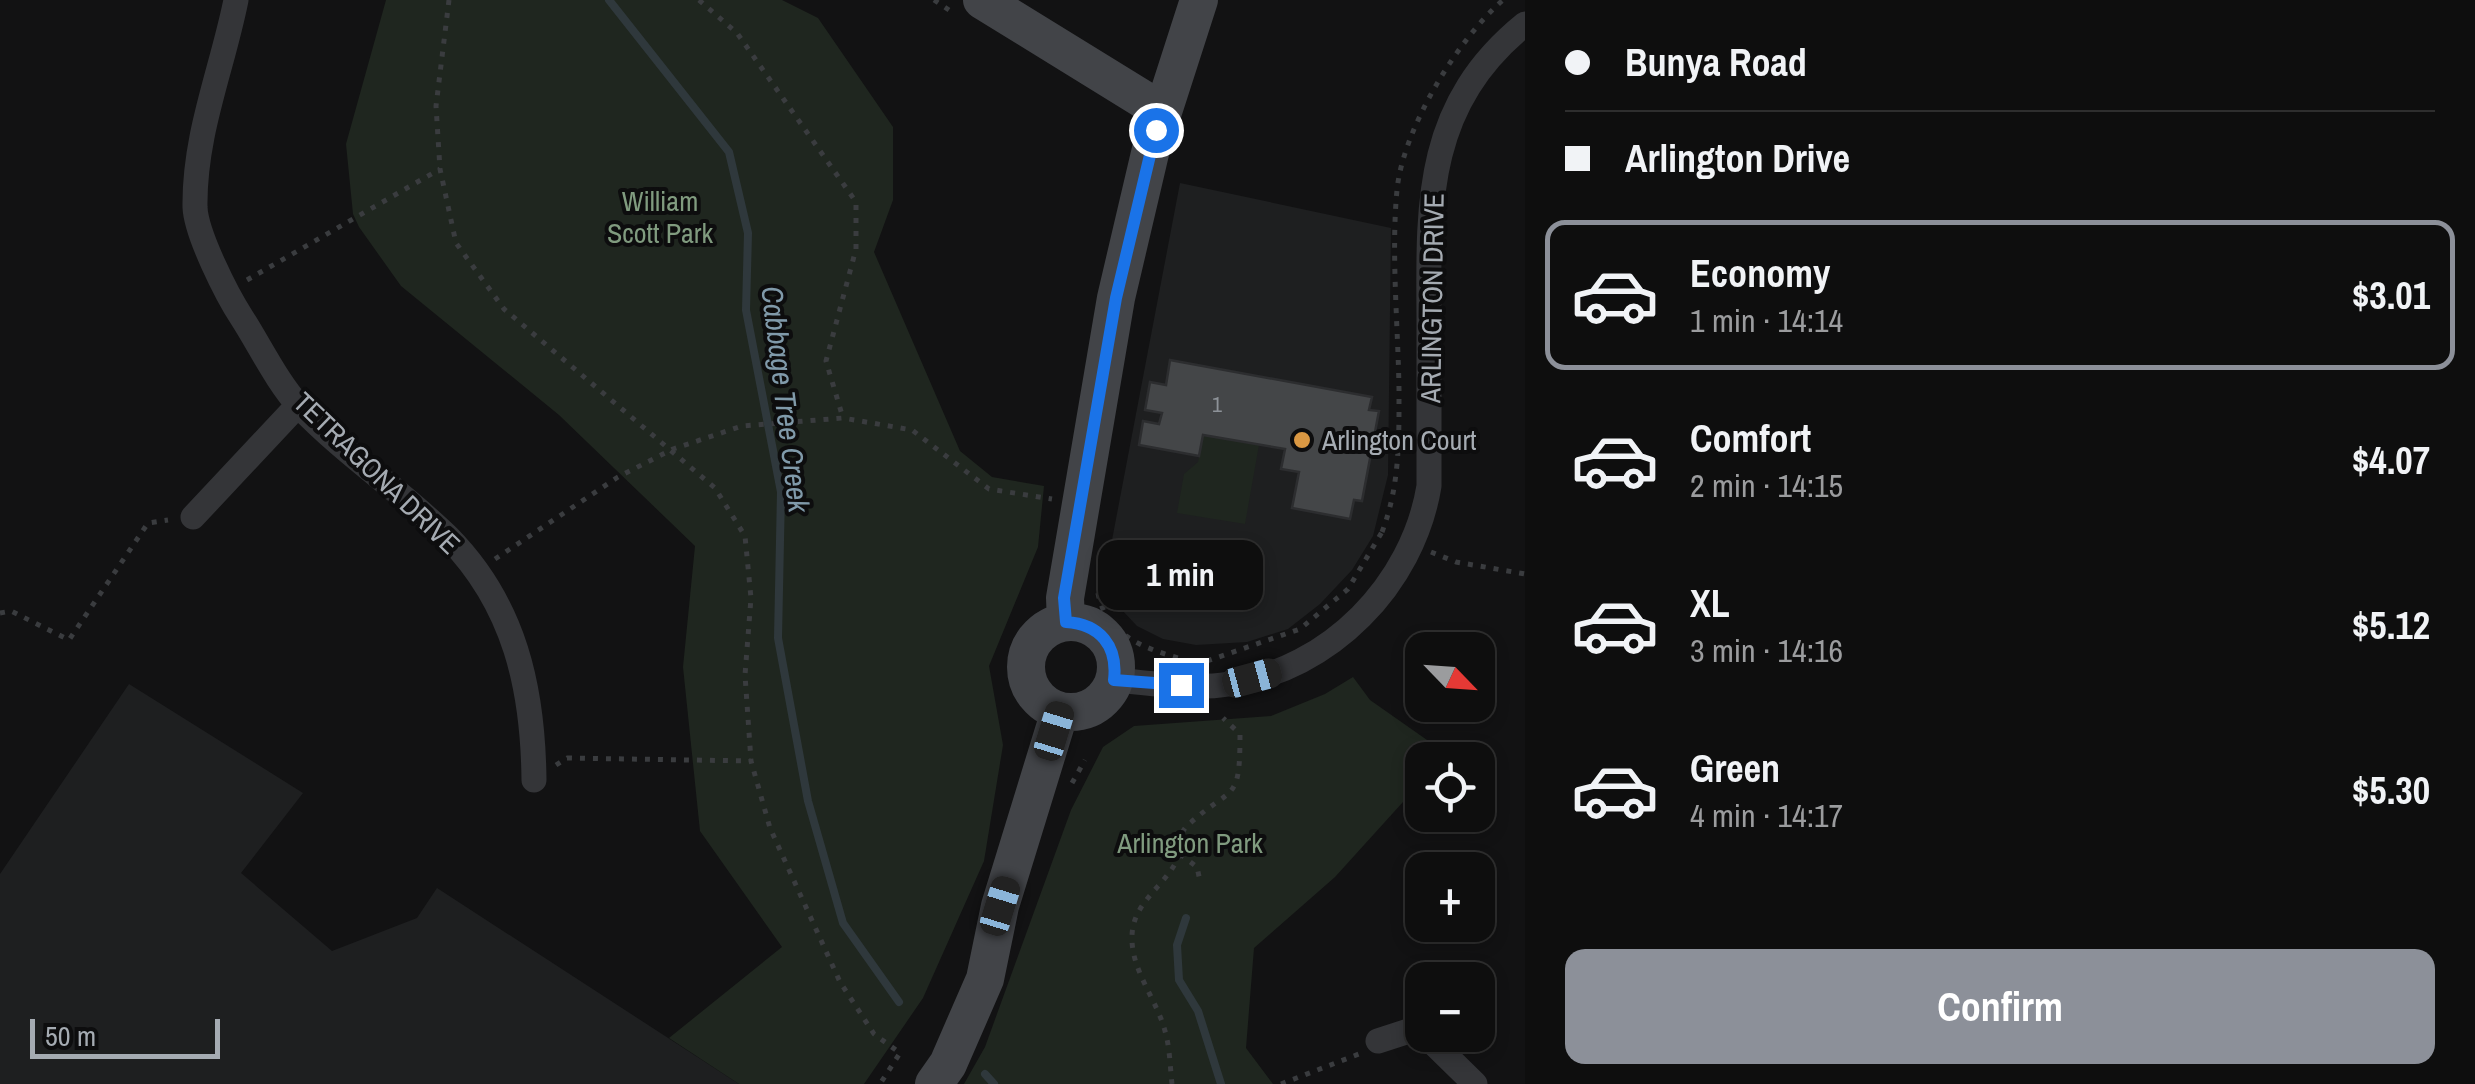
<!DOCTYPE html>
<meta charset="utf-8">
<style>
:root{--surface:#0e0e0e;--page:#171717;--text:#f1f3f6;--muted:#9b9c9e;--line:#2e2e2e;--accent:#8c9099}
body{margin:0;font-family:"Archivo Narrow",sans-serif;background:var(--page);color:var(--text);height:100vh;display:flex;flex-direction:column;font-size:38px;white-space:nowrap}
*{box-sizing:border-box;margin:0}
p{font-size:32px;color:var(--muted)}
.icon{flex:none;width:55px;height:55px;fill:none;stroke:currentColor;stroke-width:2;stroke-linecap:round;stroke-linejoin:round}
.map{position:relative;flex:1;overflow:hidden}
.details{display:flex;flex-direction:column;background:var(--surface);width:950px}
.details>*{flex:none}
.banner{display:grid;align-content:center;height:220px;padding:0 40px;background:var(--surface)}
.needle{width:65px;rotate:115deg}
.fabs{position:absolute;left:1405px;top:632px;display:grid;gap:20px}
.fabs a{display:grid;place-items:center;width:90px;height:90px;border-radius:20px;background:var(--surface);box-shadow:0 5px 15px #0003,0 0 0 2px var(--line);font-size:50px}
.scale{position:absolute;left:30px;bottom:25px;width:190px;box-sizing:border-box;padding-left:10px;border:5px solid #a5abb2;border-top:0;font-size:28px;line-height:35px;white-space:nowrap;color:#a5abb2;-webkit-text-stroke:8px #0d0d0e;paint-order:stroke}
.end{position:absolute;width:45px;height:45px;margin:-22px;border:12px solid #1a73e8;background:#fff;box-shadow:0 0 0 5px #fff}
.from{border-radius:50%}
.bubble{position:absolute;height:70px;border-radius:20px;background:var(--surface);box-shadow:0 5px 15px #0003,0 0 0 2px var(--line);font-size:32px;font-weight:800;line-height:70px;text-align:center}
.car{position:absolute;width:30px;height:60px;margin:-30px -15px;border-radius:12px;box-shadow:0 0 8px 2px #0007;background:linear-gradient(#222 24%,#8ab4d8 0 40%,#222 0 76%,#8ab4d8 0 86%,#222 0)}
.banner b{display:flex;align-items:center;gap:35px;height:95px;font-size:38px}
.banner b+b{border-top:2px solid var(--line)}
.banner i{width:25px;height:25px;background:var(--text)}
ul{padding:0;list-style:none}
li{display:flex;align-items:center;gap:30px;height:150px;margin:0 20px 15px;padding:0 20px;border:5px solid transparent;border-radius:20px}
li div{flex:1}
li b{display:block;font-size:38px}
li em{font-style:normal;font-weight:800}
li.current{border-color:var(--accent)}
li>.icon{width:90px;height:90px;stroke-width:1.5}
.button{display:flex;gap:20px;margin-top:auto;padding:20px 40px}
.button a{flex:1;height:115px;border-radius:20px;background:var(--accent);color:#fff;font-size:40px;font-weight:800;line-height:115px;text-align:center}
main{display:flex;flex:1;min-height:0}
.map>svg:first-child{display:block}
.built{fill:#1e1f20}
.green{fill:#1f261f}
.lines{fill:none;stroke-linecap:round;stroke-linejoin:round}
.stream{stroke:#2f383c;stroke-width:8}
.building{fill:#444648;stroke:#2c2d2f;stroke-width:2.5}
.path{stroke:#3a3c3f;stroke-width:5;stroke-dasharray:5 8;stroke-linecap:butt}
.street{stroke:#343538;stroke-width:25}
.secondary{stroke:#424448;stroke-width:38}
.route{stroke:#1a73e8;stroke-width:12}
.poi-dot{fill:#da9843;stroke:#0d0d0e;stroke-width:4}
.labels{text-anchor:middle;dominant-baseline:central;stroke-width:8;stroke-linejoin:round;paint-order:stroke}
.number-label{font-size:22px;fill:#8d9298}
.park-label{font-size:28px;fill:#809b7f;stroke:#0d0d0e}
.street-label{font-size:28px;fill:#a5abb2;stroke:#0d0d0e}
.poi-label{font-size:28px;fill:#a5abb2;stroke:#0d0d0e;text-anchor:start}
.water-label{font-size:30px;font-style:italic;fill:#809aaa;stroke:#0d0d0e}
</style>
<main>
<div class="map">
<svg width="1525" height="1084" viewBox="0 0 1525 1084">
<rect width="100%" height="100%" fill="#121213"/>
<path class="built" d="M1180,183L1391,228L1388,475L1373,536L1352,570L1320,604L1288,629L1247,642L1196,645L1163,639L1137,626L1121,609L1108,561Z
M129,684L303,793L241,873L332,951L417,918L437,888L739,1084H0V874Z"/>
<path class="green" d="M386,0H782L818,18L893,127V200L874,252L960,451L992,477L1044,486L1038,547L989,666L1003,745L984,861L923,998L864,1084H739L669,1038L782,947L700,831L683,667L695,546L559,415L401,286L359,227L353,214L346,144Z
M1203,435L1259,445L1245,524L1177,513L1184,474L1198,462Z
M1353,677L1370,700L1447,754L1442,760H1422V781L1335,877L1254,948L1246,1048L1273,1084H964L985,1047L1071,810L1103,747L1134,726L1271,716L1325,694Z"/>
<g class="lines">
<path class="stream" d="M609,0L729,152L748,233L746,310L781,492L778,638L808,801L843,923L899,1002
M1186,918L1177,945L1179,980L1198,1011L1221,1084
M985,1074L994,1084"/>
</g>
<path class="building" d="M1170,360L1372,397L1369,410L1379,411L1362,501L1354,500L1350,519L1292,508L1299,472L1281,469L1285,449L1203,435L1199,456L1139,445L1143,421L1159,424L1162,413L1145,410L1150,382L1166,385Z"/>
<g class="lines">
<path class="path" d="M449,0L436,106L440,169L456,243L504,309L715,488L745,536L751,598L745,675L751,761L770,828L840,982L874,1034L900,1053L880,1084
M699,0L737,33L856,202V249L826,361L843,418
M934,0L952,12
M247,280L440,169
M1382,532C1400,485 1399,439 1399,389C1398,326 1391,252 1397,190C1403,129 1457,40 1503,0
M1431,552L1456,562L1525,574
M495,559L618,477L673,449L742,426L843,418L912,430L989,489L1052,499
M1098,593C1106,636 1145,648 1181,659
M0,613L11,611L69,640L148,523L168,520
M1207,661L1300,629L1348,589L1382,532L1388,535
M556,765L567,758L751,761
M1072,783L1085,760
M1180,854L1197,867L1200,881
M1172,1084C1170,1067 1170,1048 1165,1031C1157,1000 1131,970 1132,937C1132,903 1164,887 1177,860C1184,847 1176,836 1188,825C1233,784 1240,805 1240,734L1223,718
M1281,1084L1359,1054"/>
<path class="street" d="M236,0C222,70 194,134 195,207C196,234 227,295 242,318C260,346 277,382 300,407C345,454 401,491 448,537C515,605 533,688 534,780
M193,517L298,405
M1114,680C1151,683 1192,690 1229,684C1330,670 1413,584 1429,486C1429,429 1429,373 1429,317C1428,200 1426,104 1525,24
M1426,980V979
M1425,1035L1475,1084
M1378,1041L1418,1028L1422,1000"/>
<path class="secondary" d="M982,0L1162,111
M1066,622L1065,598L1116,298L1151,149L1199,0
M1026 667a45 45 0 1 1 90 0a45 45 0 1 1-90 0Z
M934,1084L948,1064L985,979L1000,906L1060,711"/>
</g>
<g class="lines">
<path class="route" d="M1156,130L1116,298L1064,598L1066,622C1100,624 1118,646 1114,680L1181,685"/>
</g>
<circle class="poi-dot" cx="1302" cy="440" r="10"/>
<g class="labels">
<g class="number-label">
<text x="1217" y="404">1</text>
</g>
<g class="park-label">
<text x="660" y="201">William<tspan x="660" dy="32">Scott Park</tspan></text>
<text x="1190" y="843">Arlington Park</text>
</g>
<g class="street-label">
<text transform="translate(1432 298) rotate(-89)">ARLINGTON DRIVE</text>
<text transform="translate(377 473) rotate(44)">TETRAGONA DRIVE</text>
</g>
<g class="poi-label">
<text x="1322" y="440">Arlington Court</text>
</g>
<g class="water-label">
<text transform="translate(786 399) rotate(83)">Cabbage Tree Creek</text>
</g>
</g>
</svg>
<div class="fabs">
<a><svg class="needle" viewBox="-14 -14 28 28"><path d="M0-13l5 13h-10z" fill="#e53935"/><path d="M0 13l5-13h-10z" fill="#9b9c9e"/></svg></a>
<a><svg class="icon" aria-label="locate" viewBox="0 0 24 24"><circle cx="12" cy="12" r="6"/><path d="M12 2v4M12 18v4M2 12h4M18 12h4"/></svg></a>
<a>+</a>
<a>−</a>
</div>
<div class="scale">50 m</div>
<i class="end from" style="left:1156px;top:130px"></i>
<i class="end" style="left:1181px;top:685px"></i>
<div class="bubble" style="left:1098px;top:540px;width:165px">1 min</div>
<i class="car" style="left:1252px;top:678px;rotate:75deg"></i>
<i class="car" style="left:1054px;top:731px;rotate:17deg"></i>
<i class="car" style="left:1000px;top:906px;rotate:17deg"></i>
</div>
<section class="details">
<div class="banner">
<b><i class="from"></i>Bunya Road</b>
<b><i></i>Arlington Drive</b>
</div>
<ul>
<li class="current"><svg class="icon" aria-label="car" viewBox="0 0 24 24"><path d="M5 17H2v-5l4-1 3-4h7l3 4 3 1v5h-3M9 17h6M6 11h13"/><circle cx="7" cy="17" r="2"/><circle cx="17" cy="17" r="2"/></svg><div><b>Economy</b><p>1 min · 14:14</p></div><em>$3.01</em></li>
<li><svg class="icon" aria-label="car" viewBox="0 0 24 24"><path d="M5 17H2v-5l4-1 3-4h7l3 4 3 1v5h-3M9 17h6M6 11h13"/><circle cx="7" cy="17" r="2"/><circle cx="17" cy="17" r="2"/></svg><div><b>Comfort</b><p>2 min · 14:15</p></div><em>$4.07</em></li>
<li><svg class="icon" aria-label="car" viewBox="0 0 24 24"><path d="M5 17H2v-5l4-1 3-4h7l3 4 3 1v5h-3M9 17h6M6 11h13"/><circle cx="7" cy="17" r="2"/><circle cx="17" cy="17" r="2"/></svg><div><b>XL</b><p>3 min · 14:16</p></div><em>$5.12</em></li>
<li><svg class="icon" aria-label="car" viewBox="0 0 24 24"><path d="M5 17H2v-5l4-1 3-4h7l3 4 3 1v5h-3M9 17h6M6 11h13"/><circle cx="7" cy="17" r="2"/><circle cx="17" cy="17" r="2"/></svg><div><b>Green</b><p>4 min · 14:17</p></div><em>$5.30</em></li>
</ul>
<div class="button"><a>Confirm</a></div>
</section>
</main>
